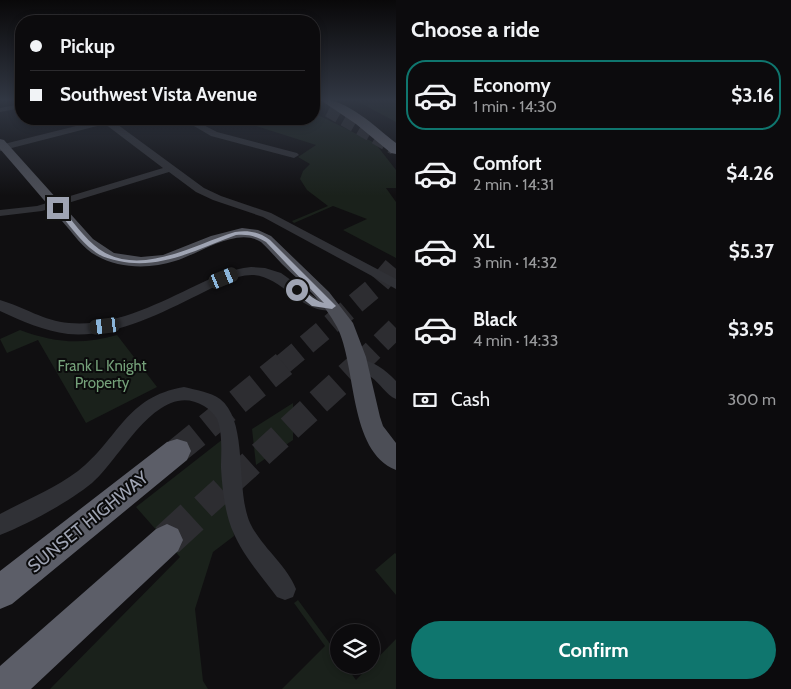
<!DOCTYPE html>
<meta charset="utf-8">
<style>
:root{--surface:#0c0b0d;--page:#1a191b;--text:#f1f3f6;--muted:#9a9b9d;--line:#2c2b2e;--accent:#0f766e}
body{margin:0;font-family:Cabin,sans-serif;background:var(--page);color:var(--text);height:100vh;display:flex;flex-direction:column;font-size:19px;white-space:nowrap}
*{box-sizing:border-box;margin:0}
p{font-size:16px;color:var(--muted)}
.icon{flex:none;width:28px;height:28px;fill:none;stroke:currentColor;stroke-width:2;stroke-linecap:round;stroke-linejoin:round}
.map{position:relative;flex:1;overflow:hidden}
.panel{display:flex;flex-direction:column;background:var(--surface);width:395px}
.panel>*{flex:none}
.banner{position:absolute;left:15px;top:15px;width:305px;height:110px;border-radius:20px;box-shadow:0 2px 8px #0003,0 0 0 1px var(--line);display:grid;align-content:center;height:110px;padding:0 15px;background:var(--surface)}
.controls{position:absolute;left:330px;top:624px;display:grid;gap:10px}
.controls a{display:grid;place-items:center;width:50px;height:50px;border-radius:50%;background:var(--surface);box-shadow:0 2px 8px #0003,0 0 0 1px var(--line);font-size:25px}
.end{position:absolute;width:22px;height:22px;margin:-11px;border:6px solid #9fa4b3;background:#111;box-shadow:0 0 0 2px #111}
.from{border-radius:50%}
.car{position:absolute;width:15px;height:30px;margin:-15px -8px;border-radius:6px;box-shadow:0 0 4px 1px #0007;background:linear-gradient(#222 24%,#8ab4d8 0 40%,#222 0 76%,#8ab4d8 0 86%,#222 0)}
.banner b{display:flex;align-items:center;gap:18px;height:48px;font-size:19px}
.banner b+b{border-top:1px solid var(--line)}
.banner i{width:12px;height:12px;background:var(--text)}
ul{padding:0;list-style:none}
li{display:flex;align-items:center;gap:15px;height:70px;margin:0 10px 8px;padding:0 5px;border:2px solid transparent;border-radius:20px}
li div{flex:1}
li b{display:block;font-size:19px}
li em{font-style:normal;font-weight:700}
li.selected{border-color:var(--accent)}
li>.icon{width:45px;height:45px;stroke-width:1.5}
h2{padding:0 15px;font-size:22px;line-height:60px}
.pay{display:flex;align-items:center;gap:12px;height:55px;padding:0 15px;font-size:19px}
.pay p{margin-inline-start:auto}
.button{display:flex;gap:10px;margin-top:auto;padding:10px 15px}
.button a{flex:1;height:58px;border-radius:30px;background:var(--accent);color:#fff;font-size:20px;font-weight:700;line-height:58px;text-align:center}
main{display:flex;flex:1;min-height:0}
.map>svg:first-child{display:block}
.green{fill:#1a211b}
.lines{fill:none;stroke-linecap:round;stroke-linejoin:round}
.highway-tunnel-far3{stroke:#2d2d31;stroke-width:12;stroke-dasharray:12 6;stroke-linecap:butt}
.highway-tunnel-far2{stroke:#2d2d31;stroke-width:21;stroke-dasharray:21 11;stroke-linecap:butt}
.highway-tunnel-far1{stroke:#2d2d31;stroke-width:26;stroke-dasharray:26 13;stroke-linecap:butt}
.highway-tunnel{stroke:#2d2d31;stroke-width:34;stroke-dasharray:34 17;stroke-linecap:butt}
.minor{fill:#303136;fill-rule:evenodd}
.major{fill:#4c4e56;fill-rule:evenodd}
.highway{fill:#5c5e68;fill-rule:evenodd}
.route{fill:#9fa4b3}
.labels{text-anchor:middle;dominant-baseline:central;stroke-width:4;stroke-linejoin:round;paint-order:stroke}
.park-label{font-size:15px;fill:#74a079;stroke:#0b0b0c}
.near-street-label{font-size:18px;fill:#9fa4b3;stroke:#0b0b0c}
</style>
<main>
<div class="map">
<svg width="396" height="689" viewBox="0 0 396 689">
<rect width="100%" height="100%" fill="#100f11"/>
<path class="green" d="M353,99H396V122Z
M314,113L375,143L396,170V188H386L396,202V258L343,230L367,219L333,206L294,223L292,221L328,206L307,190L300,179L303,171L310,164L298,157L316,145L256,126L246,119H314Z
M20,330C55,343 82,345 117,335L157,387L86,423L38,340L7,353L0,339Z
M293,403V440L256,465L252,429Z
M223,439L234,536L213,552L195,609L203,681L208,689H50L180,557L136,507Z
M395,553L396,554V595L375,570Z
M298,600L339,656V665H345L356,680L396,639V689H282L325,646L294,603Z"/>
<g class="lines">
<path class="highway-tunnel-far3" d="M328,111L394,149"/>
<path class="highway-tunnel-far2" d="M282,365L380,283L396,264
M358,365L396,328"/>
<path class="highway-tunnel-far1" d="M177,451L284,364
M203,507L360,364"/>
<path class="highway-tunnel" d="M167,540L204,506"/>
<path class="minor" d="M21,104V108L0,112V108Z
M99,119H110L204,188L221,196L271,213L396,279V289L263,217L213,200L196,192L169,172L42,211L0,216V210L37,206L163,168L105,124L0,151V145L100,120Z
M182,119H192L217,132L297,153L299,155L294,158L211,136Z
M251,267L265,268L281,273L316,298L337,303L339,306L337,309C304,319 284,276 252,275C233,275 215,287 198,295C159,314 114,338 68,334C44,331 22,321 0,311V300C24,307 44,321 69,323C114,327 157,304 197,285C214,277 231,269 251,267Z
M358,358C374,362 385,369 396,381V399C386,395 380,383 371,377C364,372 354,371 350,364L352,360Z
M184,387C196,390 210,392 220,399C249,421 235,489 250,523C262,548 286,564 296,589L293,597L285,600L277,597C259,573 238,550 229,521C224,504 222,486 221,468C221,453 223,434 217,419C214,414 209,409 204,406C158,378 120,460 92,483C69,502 28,524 0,535V514C26,500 54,489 78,471C119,439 125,397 184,387Z"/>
<path class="major" d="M0,139L4,140L93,239L114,253L141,257L163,255L211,236L242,228L258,230L271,236L329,292L353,323L366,357L380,417L383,426L396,443V470C348,451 357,366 337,327C324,302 302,283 282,264C275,257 269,249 261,242C237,226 199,254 175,261C151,269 120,269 97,256C83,249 73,233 62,221C41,197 21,173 0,149Z"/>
<path class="highway" d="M319,99C348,99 374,126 396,143V154L391,153L356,124Z
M177,439L187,442L191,451L187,460L12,604L0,609V571L167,442Z
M167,524L178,529L183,540L178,551L31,689H0V666L156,529Z"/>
</g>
<linearGradient id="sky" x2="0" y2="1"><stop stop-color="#090809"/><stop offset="0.51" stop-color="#313743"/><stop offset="1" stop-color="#313743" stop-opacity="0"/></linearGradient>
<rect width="396" height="196" fill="url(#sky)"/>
<path class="route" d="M56,206H60C71,219 85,239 99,249C140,278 195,244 235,232C249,230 259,232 270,240L336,306L332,309L312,306L294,292V288C305,288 313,301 324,303L266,242C256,236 248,234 236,235C198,249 160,270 119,261C110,259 101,257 94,251C81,242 67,222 56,209Z"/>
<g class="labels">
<g class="park-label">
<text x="102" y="366">Frank L Knight<tspan x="102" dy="17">Property</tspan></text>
</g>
<g class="near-street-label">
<text transform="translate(88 522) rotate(-39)">SUNSET HIGHWAY</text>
</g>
</g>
</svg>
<div class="controls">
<a><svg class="icon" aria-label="layers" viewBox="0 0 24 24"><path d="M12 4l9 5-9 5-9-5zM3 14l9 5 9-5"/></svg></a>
</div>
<i class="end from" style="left:297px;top:290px"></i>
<i class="end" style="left:58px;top:208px"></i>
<i class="car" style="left:224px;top:278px;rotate:68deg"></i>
<i class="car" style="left:105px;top:326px;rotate:263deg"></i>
<div class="banner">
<b><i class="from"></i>Pickup</b>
<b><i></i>Southwest Vista Avenue</b>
</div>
</div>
<section class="panel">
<h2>Choose a ride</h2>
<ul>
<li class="selected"><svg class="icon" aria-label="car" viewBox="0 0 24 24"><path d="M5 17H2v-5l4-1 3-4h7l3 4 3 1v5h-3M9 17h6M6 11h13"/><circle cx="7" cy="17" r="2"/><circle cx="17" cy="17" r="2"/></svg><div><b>Economy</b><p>1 min · 14:30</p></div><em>$3.16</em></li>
<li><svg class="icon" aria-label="car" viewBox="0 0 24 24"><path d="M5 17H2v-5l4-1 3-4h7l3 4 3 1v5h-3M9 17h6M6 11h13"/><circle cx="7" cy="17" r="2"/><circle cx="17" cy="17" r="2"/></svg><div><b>Comfort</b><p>2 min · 14:31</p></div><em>$4.26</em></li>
<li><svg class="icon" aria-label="car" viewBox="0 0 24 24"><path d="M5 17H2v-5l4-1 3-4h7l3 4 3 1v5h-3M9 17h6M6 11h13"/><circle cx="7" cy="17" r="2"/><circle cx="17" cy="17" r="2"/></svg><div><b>XL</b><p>3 min · 14:32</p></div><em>$5.37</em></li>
<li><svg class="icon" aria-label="car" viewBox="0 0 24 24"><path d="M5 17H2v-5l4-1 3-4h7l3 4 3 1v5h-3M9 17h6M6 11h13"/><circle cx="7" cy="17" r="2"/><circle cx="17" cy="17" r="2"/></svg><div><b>Black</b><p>4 min · 14:33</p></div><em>$3.95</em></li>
</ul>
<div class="pay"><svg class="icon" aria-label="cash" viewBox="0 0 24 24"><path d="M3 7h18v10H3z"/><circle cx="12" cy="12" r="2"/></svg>Cash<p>300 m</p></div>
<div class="button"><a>Confirm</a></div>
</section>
</main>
